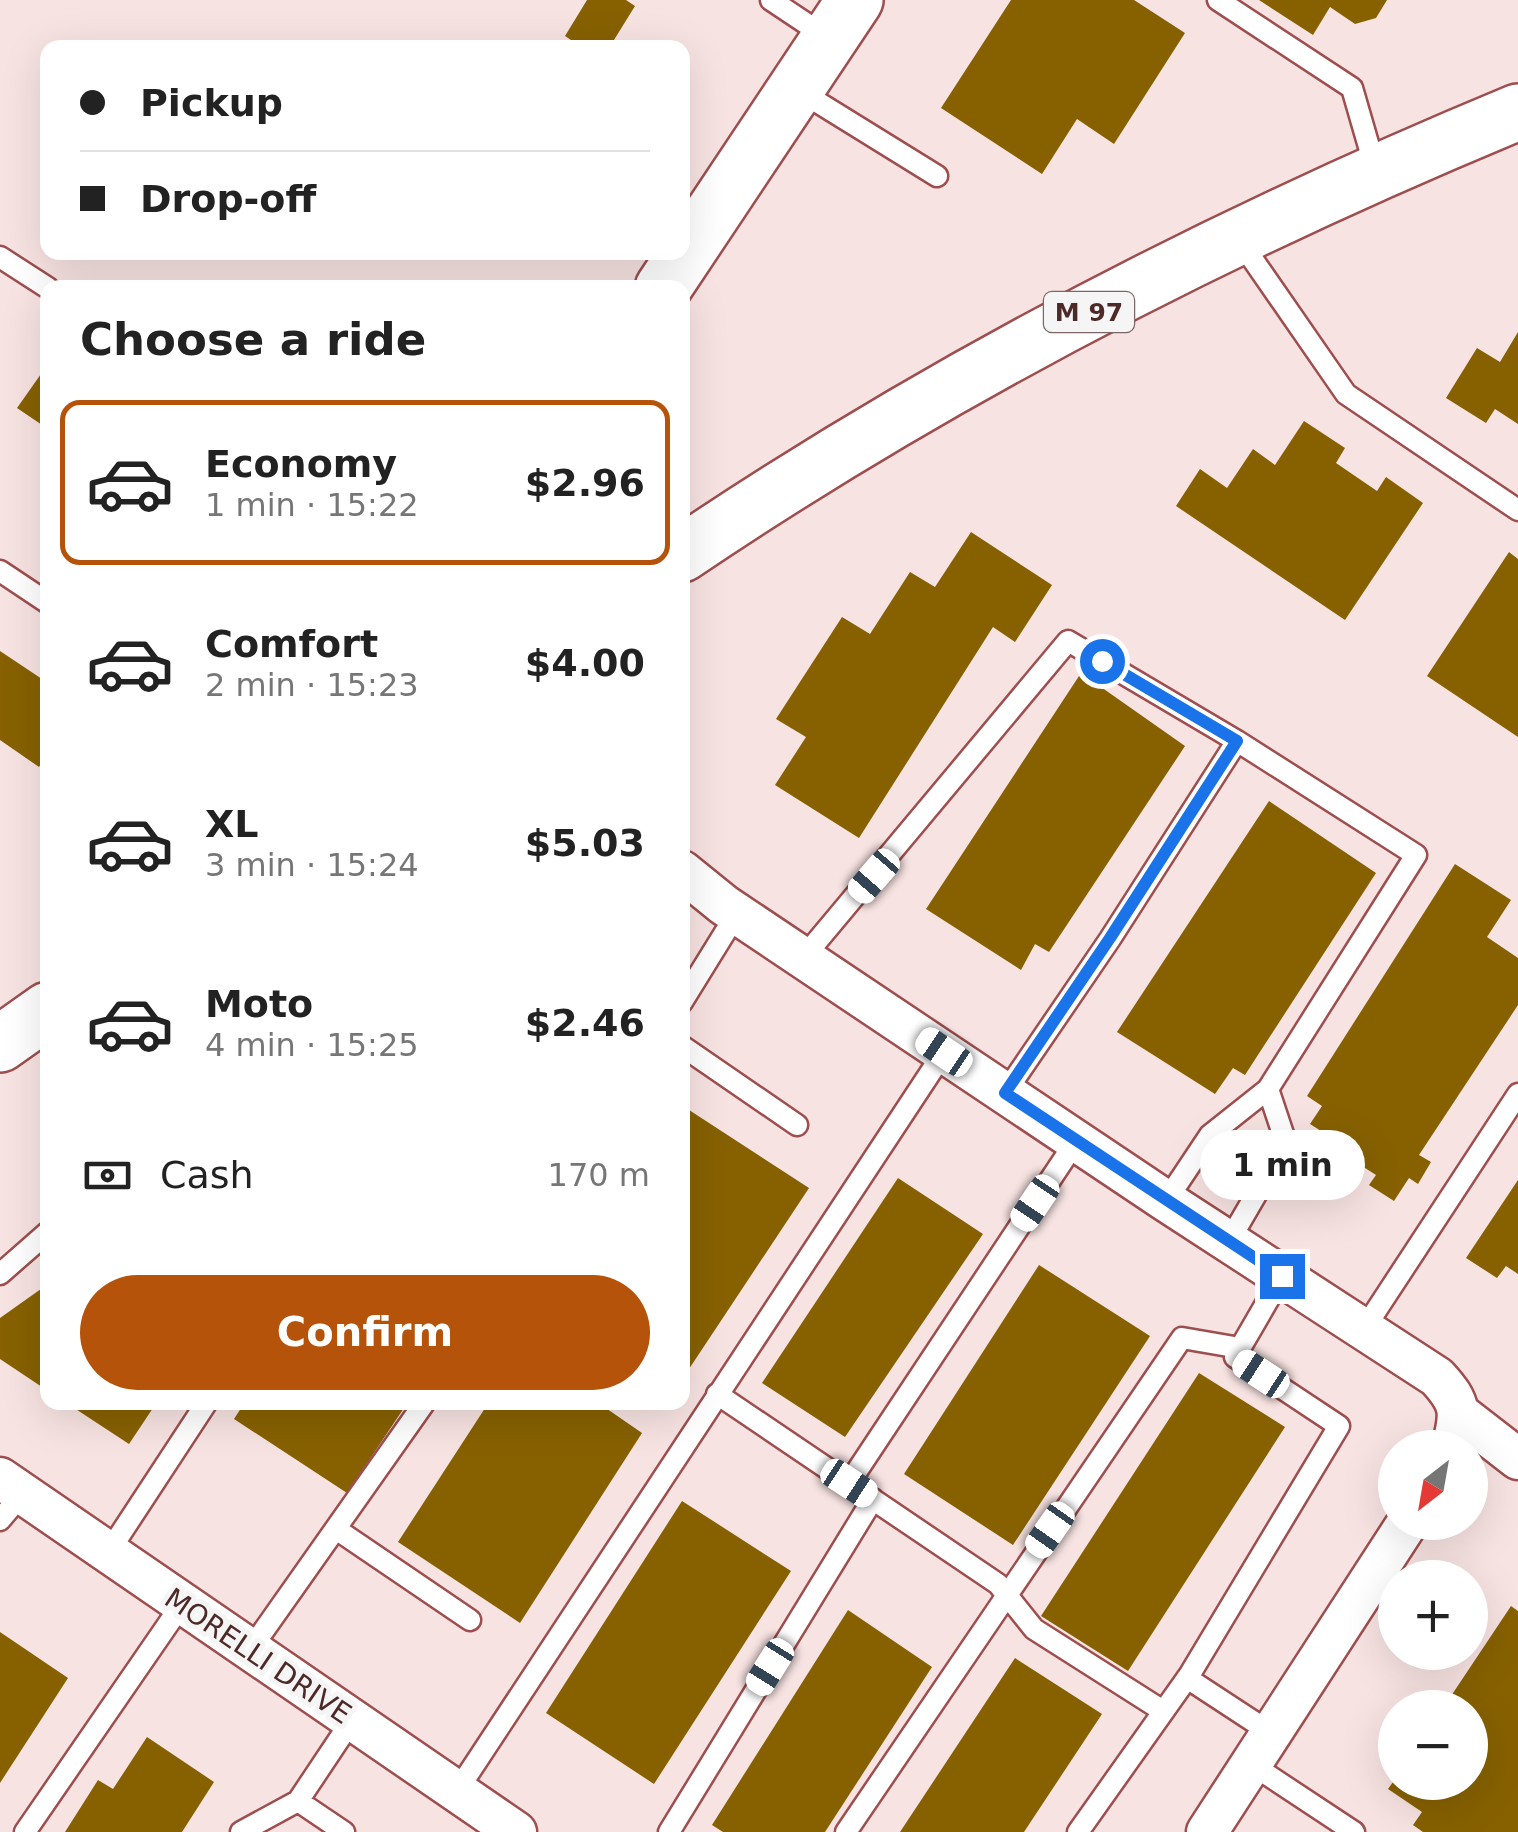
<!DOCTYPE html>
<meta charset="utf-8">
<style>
:root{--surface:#fff;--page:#f6f6f6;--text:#222;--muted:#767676;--line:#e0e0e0;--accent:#b45309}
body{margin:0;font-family:"DejaVu Sans",sans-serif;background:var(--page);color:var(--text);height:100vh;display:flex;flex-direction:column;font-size:38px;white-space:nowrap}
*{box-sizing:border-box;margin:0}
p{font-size:32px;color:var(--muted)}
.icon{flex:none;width:55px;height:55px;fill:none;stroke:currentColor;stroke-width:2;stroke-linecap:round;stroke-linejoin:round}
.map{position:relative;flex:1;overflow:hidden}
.side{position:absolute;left:40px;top:280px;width:650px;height:1130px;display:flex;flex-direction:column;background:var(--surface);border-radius:20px;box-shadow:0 10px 40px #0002}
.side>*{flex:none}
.top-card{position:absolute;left:40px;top:40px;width:650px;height:220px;border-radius:20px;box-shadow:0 10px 40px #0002;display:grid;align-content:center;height:220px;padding:0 40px;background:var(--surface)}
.needle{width:65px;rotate:211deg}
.buttons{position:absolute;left:1378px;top:1430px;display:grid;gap:20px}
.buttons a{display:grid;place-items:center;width:110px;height:110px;border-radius:50%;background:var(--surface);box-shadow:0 10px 40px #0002;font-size:50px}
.end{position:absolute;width:45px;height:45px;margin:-22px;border:12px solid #1a73e8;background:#fff;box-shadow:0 0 0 5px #fff}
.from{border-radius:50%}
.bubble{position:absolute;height:70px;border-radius:35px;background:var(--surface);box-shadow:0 10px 40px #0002;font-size:32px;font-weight:800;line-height:70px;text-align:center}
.car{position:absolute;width:30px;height:60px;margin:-30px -15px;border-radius:12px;box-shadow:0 0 8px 2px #0007;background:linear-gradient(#fff 24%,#345 0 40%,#fff 0 76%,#345 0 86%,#fff 0)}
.top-card b{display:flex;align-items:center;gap:35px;height:95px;font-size:38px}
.top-card b+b{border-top:2px solid var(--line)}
.top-card i{width:25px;height:25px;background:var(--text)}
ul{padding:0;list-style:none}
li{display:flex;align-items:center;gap:30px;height:165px;margin:0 20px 15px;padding:0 20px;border:5px solid transparent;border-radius:20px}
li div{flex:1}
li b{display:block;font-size:38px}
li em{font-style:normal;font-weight:800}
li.selected{border-color:var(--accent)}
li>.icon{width:90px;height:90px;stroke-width:1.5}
h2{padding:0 40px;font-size:45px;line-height:120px}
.pay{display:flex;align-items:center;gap:25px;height:110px;padding:0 40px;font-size:38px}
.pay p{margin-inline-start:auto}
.action{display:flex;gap:20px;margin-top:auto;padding:20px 40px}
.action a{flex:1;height:115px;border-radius:60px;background:var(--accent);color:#fff;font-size:40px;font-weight:800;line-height:115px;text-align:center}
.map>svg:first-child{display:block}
.building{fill:#876100}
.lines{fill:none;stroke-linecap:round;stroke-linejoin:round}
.service-casing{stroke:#9e4e4e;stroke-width:25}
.minor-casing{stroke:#9e4e4e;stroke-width:45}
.secondary-casing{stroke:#9e4e4e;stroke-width:60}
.primary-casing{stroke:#9e4e4e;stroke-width:60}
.service{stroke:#fff;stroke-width:20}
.minor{stroke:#fff;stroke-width:40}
.secondary{stroke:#fff;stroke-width:55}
.primary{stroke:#fff;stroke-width:55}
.route{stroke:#1a73e8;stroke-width:12}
.labels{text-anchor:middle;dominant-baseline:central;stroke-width:10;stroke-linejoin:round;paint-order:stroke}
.shield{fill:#f5f5f5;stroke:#7f6666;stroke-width:2.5}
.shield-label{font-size:25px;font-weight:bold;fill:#4d2928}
.street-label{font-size:28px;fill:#4d2928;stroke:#f5f5f5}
</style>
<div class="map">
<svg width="1518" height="1832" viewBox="0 0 1518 1832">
<rect width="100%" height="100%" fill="#f7e3e2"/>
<path class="building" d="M587,0H626L635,6L609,48H583L565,36Z
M1011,0H1134L1185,33L1114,144L1077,119L1042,174L941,108Z
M1259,0H1387L1376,18L1355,24L1330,7L1313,35Z
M1518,332V424L1495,409L1486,423L1446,398L1477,348L1500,362Z
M48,364V429L17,408Z
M1304,421L1345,448L1336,463L1377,491L1386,477L1423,503L1345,620L1176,506L1200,469L1227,488L1253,449L1275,465Z
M971,532L1052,585L1015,642L993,627L859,838L775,785L806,737L776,719L842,617L870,634L910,572L935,587Z
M1509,552L1518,559V737L1427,676Z
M0,651L48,683V754L39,767L0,740Z
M1081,673L1185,746L1049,952L1035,944L1021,970L926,909Z
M1269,801L1376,873L1245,1075L1233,1068L1215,1094L1117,1032Z
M1455,864L1511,900L1487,937L1518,958V1005L1419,1155L1431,1162L1418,1184L1409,1178L1394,1201L1369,1185L1376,1175L1351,1159L1342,1173L1308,1153L1321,1131L1310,1124L1322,1106L1307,1096Z
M686,1108L809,1188L687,1372L682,1369V1113Z
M898,1178L983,1234L845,1437L762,1383Z
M1518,1180V1274L1506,1266L1497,1278L1466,1258Z
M1039,1265L1150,1336L1013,1545L904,1474Z
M48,1284V1391L0,1359V1318Z
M1199,1373L1285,1427L1128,1671L1041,1616Z
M65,1402H157L129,1444Z
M245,1402H408L347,1493L234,1419Z
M489,1402H597L642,1433L520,1623L398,1542Z
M682,1501L791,1571L654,1784L546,1713Z
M1511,1606L1518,1611V1832H1423L1413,1825L1422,1812L1388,1789L1393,1782H1470V1708H1443Z
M848,1610L932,1667L825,1832H723L712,1825Z
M0,1632L68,1678L0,1783Z
M1015,1658L1102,1714L1024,1832H900Z
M147,1737L214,1782L182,1832H65L98,1780L113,1789Z"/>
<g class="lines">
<g class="service-casing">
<path id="service" d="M771,0L828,38
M1218,0L1352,88L1376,171
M798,90L937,176
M1240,241L1346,394L1518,510
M0,257L48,288
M0,571L48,603
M803,958L1068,641L1237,741L1110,939L1005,1093
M682,1002L737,913
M682,1046L797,1125
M1166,1201L1210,1135L1268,1089L1416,855L1237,741
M1229,1241L1286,1143L1268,1089
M0,1274L48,1232
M1364,1329L1518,1094
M717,1394L998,1584L1034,1629L1163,1711
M849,1483L1076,1141
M0,1520L22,1494
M336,1529L470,1620
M108,1553L207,1402
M250,1650L425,1402
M1187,1678L1271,1733
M1251,1764L1354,1832
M457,1791L944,1052
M298,1801L344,1832
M25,1832L182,1604
M241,1832L298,1801L352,1720
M669,1832L873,1499
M846,1832L1182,1338L1240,1348
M1078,1832L1190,1674L1339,1426L1235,1357L1282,1276"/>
</g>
<g class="minor-casing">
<path id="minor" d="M682,871L724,905L1166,1201L1437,1377C1462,1404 1461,1413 1452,1448
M1460,1414L1518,1459
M0,1478L516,1832
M1207,1832L1408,1522"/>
</g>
<g class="secondary-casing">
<path id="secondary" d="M663,288L855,0"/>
</g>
<g class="primary-casing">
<path id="primary" d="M682,554C944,377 1226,233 1518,112
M0,1044L48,1010"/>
</g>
<use href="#service" class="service"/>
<use href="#minor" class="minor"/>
<use href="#secondary" class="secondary"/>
<use href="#primary" class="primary"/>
</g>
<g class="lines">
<path class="route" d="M1102,661L1237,741L1110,938L1005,1093L1282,1276"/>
</g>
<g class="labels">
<rect class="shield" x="1044" y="292" width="90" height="40" rx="8"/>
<g class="shield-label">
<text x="1089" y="312">M 97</text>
</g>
<g class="street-label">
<text transform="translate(258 1656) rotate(34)">MORELLI DRIVE</text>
</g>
</g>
</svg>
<div class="buttons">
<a><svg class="needle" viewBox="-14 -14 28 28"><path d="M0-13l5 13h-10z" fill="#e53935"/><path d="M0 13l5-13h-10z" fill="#767676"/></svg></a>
<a>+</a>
<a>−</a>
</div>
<i class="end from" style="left:1102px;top:661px"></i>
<i class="end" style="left:1282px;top:1276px"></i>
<div class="bubble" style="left:1200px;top:1130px;width:165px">1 min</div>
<i class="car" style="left:874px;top:876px;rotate:221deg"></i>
<i class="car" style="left:944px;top:1052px;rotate:304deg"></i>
<i class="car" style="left:1035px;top:1203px;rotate:214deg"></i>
<i class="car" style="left:1261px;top:1374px;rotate:303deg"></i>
<i class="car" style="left:849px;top:1483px;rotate:123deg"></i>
<i class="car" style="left:1050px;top:1530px;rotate:215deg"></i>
<i class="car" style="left:770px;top:1667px;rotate:212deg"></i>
<div class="top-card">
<b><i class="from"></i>Pickup</b>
<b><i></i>Drop-off</b>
</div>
<section class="side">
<h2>Choose a ride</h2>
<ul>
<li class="selected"><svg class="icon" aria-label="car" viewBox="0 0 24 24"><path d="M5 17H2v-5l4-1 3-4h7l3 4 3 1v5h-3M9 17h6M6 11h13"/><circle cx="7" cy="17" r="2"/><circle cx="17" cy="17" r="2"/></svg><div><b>Economy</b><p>1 min · 15:22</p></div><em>$2.96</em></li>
<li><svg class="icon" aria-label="car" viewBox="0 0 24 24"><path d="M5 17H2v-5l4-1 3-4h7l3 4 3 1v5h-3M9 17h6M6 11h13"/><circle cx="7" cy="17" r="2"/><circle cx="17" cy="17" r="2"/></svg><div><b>Comfort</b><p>2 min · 15:23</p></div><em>$4.00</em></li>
<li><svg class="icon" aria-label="car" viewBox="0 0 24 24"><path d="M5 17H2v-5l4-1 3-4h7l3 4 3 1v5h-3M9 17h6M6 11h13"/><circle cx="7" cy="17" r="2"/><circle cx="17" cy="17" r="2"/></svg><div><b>XL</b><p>3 min · 15:24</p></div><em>$5.03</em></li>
<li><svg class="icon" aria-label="car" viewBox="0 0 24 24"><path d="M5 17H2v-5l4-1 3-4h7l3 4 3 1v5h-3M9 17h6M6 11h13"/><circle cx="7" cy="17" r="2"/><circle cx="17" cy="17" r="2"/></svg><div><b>Moto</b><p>4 min · 15:25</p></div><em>$2.46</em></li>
</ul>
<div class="pay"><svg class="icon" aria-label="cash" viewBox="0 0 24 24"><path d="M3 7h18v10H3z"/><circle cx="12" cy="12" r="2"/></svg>Cash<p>170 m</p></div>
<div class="action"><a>Confirm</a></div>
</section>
</div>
